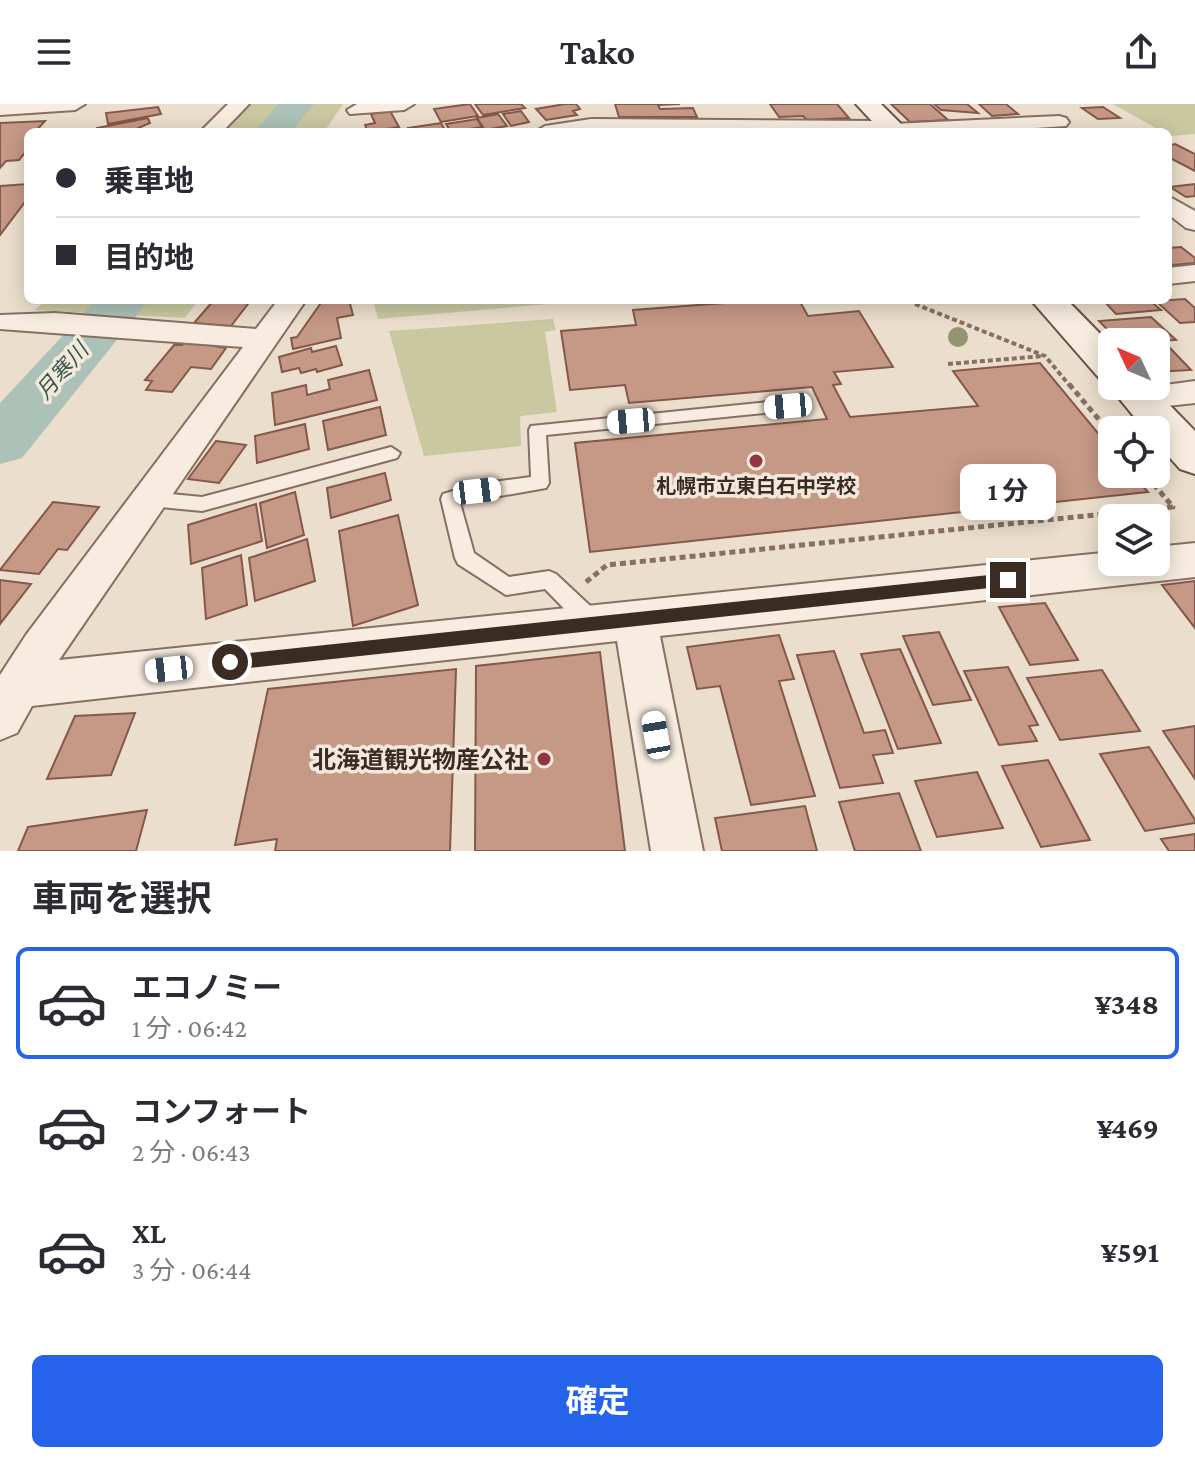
<!DOCTYPE html>
<html lang="ja">
<meta charset="utf-8">
<style>
:root{--surface:#fff;--page:#f2f2f3;--text:#2b2b33;--muted:#7c7c81;--line:#e1e1e2;--accent:#2563eb}
body{margin:0;font-family:"Crimson Pro","Noto Sans JP",serif;background:var(--page);color:var(--text);height:100vh;display:flex;flex-direction:column;font-size:30px;white-space:nowrap}
*{box-sizing:border-box;margin:0}
p{font-size:26px;color:var(--muted)}
.icon{flex:none;width:44px;height:44px;fill:none;stroke:currentColor;stroke-width:2;stroke-linecap:round;stroke-linejoin:round}
.map{position:relative;height:747px;overflow:hidden}
.details{display:flex;flex-direction:column;background:var(--surface);flex:1}
.details>*{flex:none}
.banner{position:absolute;left:24px;top:24px;width:1148px;height:176px;border-radius:12px;box-shadow:0 4px 20px #0003;display:grid;align-content:center;height:176px;padding:0 32px;background:var(--surface)}
.needle{width:52px;rotate:314deg}
.fabs{position:absolute;left:1098px;top:224px;display:grid;gap:16px}
.fabs a{display:grid;place-items:center;width:72px;height:72px;border-radius:12px;background:var(--surface);box-shadow:0 4px 20px #0003;font-size:40px}
.end{position:absolute;width:36px;height:36px;margin:-18px;border:10px solid #3a2b23;background:#fff;box-shadow:0 0 0 4px #fff}
.from{border-radius:50%}
.bubble{position:absolute;height:56px;border-radius:12px;background:var(--surface);box-shadow:0 4px 20px #0003;font-size:26px;font-weight:700;line-height:56px;text-align:center}
.car{position:absolute;width:24px;height:48px;margin:-24px -12px;border-radius:10px;box-shadow:0 0 6px 2px #0007;background:linear-gradient(#fff 24%,#345 0 40%,#fff 0 76%,#345 0 86%,#fff 0)}
.banner b{display:flex;align-items:center;gap:28px;height:76px;font-size:30px}
.banner b+b{border-top:2px solid var(--line)}
.banner i{width:20px;height:20px;background:var(--text)}
ul{padding:0;list-style:none}
li{display:flex;align-items:center;gap:24px;height:112px;margin:0 16px 12px;padding:0 16px;border:4px solid transparent;border-radius:12px}
li div{flex:1}
li b{display:block;font-size:30px}
li em{font-style:normal;font-weight:700}
li.selected{border-color:var(--accent)}
li>.icon{width:72px;height:72px;stroke-width:1.5}
h2{padding:0 32px;font-size:36px;line-height:96px}
.action{display:flex;gap:16px;margin-top:auto;padding:16px 32px}
.action a{flex:1;height:92px;border-radius:12px;background:var(--accent);color:#fff;font-size:32px;font-weight:700;line-height:92px;text-align:center}
header{display:flex;justify-content:space-between;align-items:center;height:104px;padding:0 32px;background:var(--surface);font-size:36px;font-weight:700}
.map>svg:first-child{display:block}
.green{fill:#c9c8a1}
.lines{fill:none;stroke-linecap:round;stroke-linejoin:round}
.river{fill:#acc1b8;fill-rule:evenodd}
.building{fill:#c69886;stroke:#84584a;stroke-width:2}
.lane-casing{stroke:#877061;stroke-width:4}
.street-casing{stroke:#877061;stroke-width:4}
.secondary-casing{stroke:#695244;stroke-width:4}
.path-far1{stroke:#877061;stroke-width:4;stroke-dasharray:5 3;stroke-linecap:butt}
.path{stroke:#877061;stroke-width:5;stroke-dasharray:6 4;stroke-linecap:butt}
.lane{fill:#f7ecdf;fill-rule:evenodd}
.street{fill:#f7ecdf;fill-rule:evenodd}
.secondary{fill:#f7ecdf;fill-rule:evenodd}
.tree{fill:#969274}
.route{fill:#3a2b23}
.poi-dot{fill:#913744;stroke:#f3e9db;stroke-width:3}
.labels{text-anchor:middle;dominant-baseline:central;stroke-width:7;stroke-linejoin:round;paint-order:stroke}
.poi-label{font-size:20px;font-weight:bold;fill:#3a2b23;stroke:#f3e9db}
.water-label{font-size:22px;font-style:italic;fill:#345850;stroke:#f3e9db}
.near-poi-label{font-size:24px;font-weight:bold;fill:#3a2b23;stroke:#f3e9db;text-anchor:end}
</style>
<header><svg class="icon" aria-label="menu" viewBox="0 0 24 24"><path d="M4 6h16M4 12h16M4 18h16"/></svg>Tako<svg class="icon" aria-label="share" viewBox="0 0 24 24"><path d="M12 15V3M7 8l5-5 5 5M5 13v7h14v-7"/></svg></header>
<div class="map">
<svg width="1195" height="747" viewBox="0 0 1195 747">
<rect width="100%" height="100%" fill="#ebdecc"/>
<path class="green" d="M248,0H343L324,28H220Z
M1113,0H1195V30L1170,32L1168,28H1163Z
M46,196H198L185,214L35,206Z
M373,196H595L378,215Z
M553,215L556,226L545,228L557,308L520,312L521,342L424,352L389,227Z"/>
<g class="lines">
<path class="river" d="M278,0H314L291,28H254Z
M96,196H149L22,354L0,360V299Z"/>
</g>
<path class="building" d="M470,0L478,12L441,18L434,5Z
M475,0H521L525,4L483,11Z
M565,0H576L580,5L573,7L577,11L546,16L536,5Z
M615,0H680L658,1L660,5L693,4L697,13H619Z
M770,0H837L849,14L807,16L803,12L779,13Z
M891,0H930L948,16L910,18Z
M934,0H967L978,9L941,6Z
M979,0H1006L1018,10L992,12Z
M158,3L161,10L108,20L106,9Z
M1103,3L1120,14L1098,15L1082,4Z
M390,7L399,23L368,28L365,21L375,19L371,10Z
M521,7L529,18L511,22L503,10Z
M498,10L507,22L485,26L477,14Z
M148,14L150,19L136,25L137,28H98L97,24Z
M477,15L482,23L451,28L446,20Z
M45,17L35,28H28L25,40L28,39V45L19,56L6,57L0,64V19Z
M441,19L446,28H410L408,24Z
M1175,40L1195,50V67L1168,53V42Z
M28,80V94L0,131V82Z
M1195,80V92L1186,93L1170,83Z
M1181,143L1195,154V159L1173,161L1168,157V144Z
M1185,195L1195,204V218L1180,219L1156,197Z
M214,196H251L231,222L194,219Z
M323,196H349L353,211L337,214L341,234L293,245L291,234L297,233Z
M764,196H799L808,212L859,207L893,263L834,268L841,280L833,281L850,313L978,302L953,267L1040,259L1112,346V370H1132L1148,388L590,448L575,339L827,315L812,283L629,299L625,281L570,286L561,227L636,221L633,206Z
M1103,196H1149L1161,206L1116,210Z
M1151,213L1176,236L1140,238L1132,230L1114,232L1099,217Z
M185,237L226,244L211,265L191,263L172,288L146,286L152,277L145,276L174,241H182Z
M336,242L342,261L317,268L316,265L301,269L299,264L282,268L279,253L311,244L312,248Z
M1170,244L1191,266L1156,268V245Z
M369,266L377,296L275,321L272,289L306,281L307,291L330,285L328,276Z
M380,303L386,331L328,346L323,317Z
M305,320L309,345L257,359L255,332Z
M216,337L246,341L219,379L188,375Z
M385,369L391,396L331,414L327,384Z
M295,388L304,431L267,444L260,399Z
M53,398L99,403L67,446L58,445L39,470L0,466Z
M256,400L262,437L191,460L188,421Z
M398,411L418,501L353,522L339,427Z
M307,435L315,477L255,497L249,454Z
M241,451L247,501L206,515L202,464Z
M0,476L31,480L0,520Z
M1195,477V524L1162,481Z
M1045,499L1078,556L1030,561L999,503Z
M939,528L971,596L933,601L903,532Z
M779,531L794,575L779,577L815,692L751,701L720,582L697,585L687,543Z
M900,545L941,639L898,645L861,550Z
M834,547L864,629L885,626L893,649L873,651L883,679L840,684L797,551Z
M600,548L625,747H475L476,562Z
M1008,563L1038,621L1029,622L1037,637L999,641L964,567Z
M456,565L450,747H275L277,735L235,741L268,585Z
M1102,566L1140,627L1060,636L1027,574Z
M135,609L111,671L47,675L75,612Z
M1195,622V675L1163,627Z
M1149,643L1195,716V719L1145,727L1100,650Z
M1048,656L1090,736L1041,743L1002,662Z
M977,668L1003,724L937,733L915,677Z
M899,689L921,747H855L839,698Z
M805,702L817,747H722L715,714Z
M147,706L136,747H18L28,723Z
M1195,730V747H1169L1161,735Z"/>
<g class="lines">
<g class="lane-casing">
<path id="lane" d="M788,296L794,298L796,302L794,306L546,331L549,379L546,384L460,399L474,449L509,473L549,467L556,470L601,512L604,519L601,526L593,529L585,526L545,485L506,491L458,460L455,454L441,395L443,390L477,380L531,373L529,326L531,322Z
M391,343L400,349L397,354L202,407L150,402L143,400L141,395L143,390L150,388L202,393Z"/>
</g>
<g class="street-casing">
<path id="street" d="M0,0H85L75,6L0,11Z
M228,0H249L222,28H200Z
M357,0H414L404,6L350,10L347,6Z
M1059,12L1066,14L1069,18L1066,22L977,28H535L545,22L591,15L875,17L893,20Z
M1168,92L1195,107V126L1186,124L1168,110Z
M1195,161V177L1168,180V164Z
M278,196H306L59,556L1112,448V458H1156V443L1195,439V473L660,532L703,747H651L617,537L32,602L17,629L0,636V571L26,531L243,243L0,225V211L55,209L256,225Z
M1195,277V299L1139,305L1128,302L1123,294L1128,286Z"/>
</g>
<g class="secondary-casing">
<path id="secondary" d="M856,0H881L909,28H882Z
M1031,196H1067L1112,242V282H1151L1195,327V370L1180,365L1156,338V326H1145L1109,282L1111,277L1099,274Z"/>
</g>
<path class="path-far1" d="M915,200L1045,252L1070,282
M948,260L1044,252"/>
<path class="path" d="M1069,280L1112,331
M586,478L607,461L1173,403L1145,370"/>
<use href="#lane" class="lane"/>
<use href="#street" class="street"/>
<use href="#secondary" class="secondary"/>
</g>
<circle class="tree" cx="958" cy="233" r="10"/>
<path class="route" d="M1008,469L1016,476L1008,482L230,566L222,558L230,551Z"/>
<g class="poi-dot">
<circle cx="756" cy="357" r="8"/>
<circle cx="544" cy="655" r="8"/>
</g>
<g class="labels">
<g class="poi-label">
<text x="756" y="382">札幌市立東白石中学校</text>
</g>
<g class="water-label">
<text transform="translate(62 267) rotate(-49)">月寒川</text>
</g>
<g class="near-poi-label">
<text x="528" y="655">北海道観光物産公社</text>
</g>
</g>
</svg>
<div class="fabs">
<a><svg class="needle" viewBox="-14 -14 28 28"><path d="M0-13l5 13h-10z" fill="#e53935"/><path d="M0 13l5-13h-10z" fill="#7c7c81"/></svg></a>
<a><svg class="icon" aria-label="locate" viewBox="0 0 24 24"><circle cx="12" cy="12" r="6"/><path d="M12 2v4M12 18v4M2 12h4M18 12h4"/></svg></a>
<a><svg class="icon" aria-label="layers" viewBox="0 0 24 24"><path d="M12 4l9 5-9 5-9-5zM3 14l9 5 9-5"/></svg></a>
</div>
<i class="end from" style="left:230px;top:558px"></i>
<i class="end" style="left:1008px;top:476px"></i>
<div class="bubble" style="left:960px;top:360px;width:96px">1 分</div>
<i class="car" style="left:788px;top:302px;rotate:265deg"></i>
<i class="car" style="left:631px;top:317px;rotate:265deg"></i>
<i class="car" style="left:477px;top:387px;rotate:83deg"></i>
<i class="car" style="left:169px;top:565px;rotate:264deg"></i>
<i class="car" style="left:656px;top:631px;rotate:350deg"></i>
<div class="banner">
<b><i class="from"></i>乗車地</b>
<b><i></i>目的地</b>
</div>
</div>
<section class="details">
<h2>車両を選択</h2>
<ul>
<li class="selected"><svg class="icon" aria-label="car" viewBox="0 0 24 24"><path d="M5 17H2v-5l4-1 3-4h7l3 4 3 1v5h-3M9 17h6M6 11h13"/><circle cx="7" cy="17" r="2"/><circle cx="17" cy="17" r="2"/></svg><div><b>エコノミー</b><p>1 分 · 06:42</p></div><em>¥348</em></li>
<li><svg class="icon" aria-label="car" viewBox="0 0 24 24"><path d="M5 17H2v-5l4-1 3-4h7l3 4 3 1v5h-3M9 17h6M6 11h13"/><circle cx="7" cy="17" r="2"/><circle cx="17" cy="17" r="2"/></svg><div><b>コンフォート</b><p>2 分 · 06:43</p></div><em>¥469</em></li>
<li><svg class="icon" aria-label="car" viewBox="0 0 24 24"><path d="M5 17H2v-5l4-1 3-4h7l3 4 3 1v5h-3M9 17h6M6 11h13"/><circle cx="7" cy="17" r="2"/><circle cx="17" cy="17" r="2"/></svg><div><b>XL</b><p>3 分 · 06:44</p></div><em>¥591</em></li>
</ul>
<div class="action"><a>確定</a></div>
</section>
